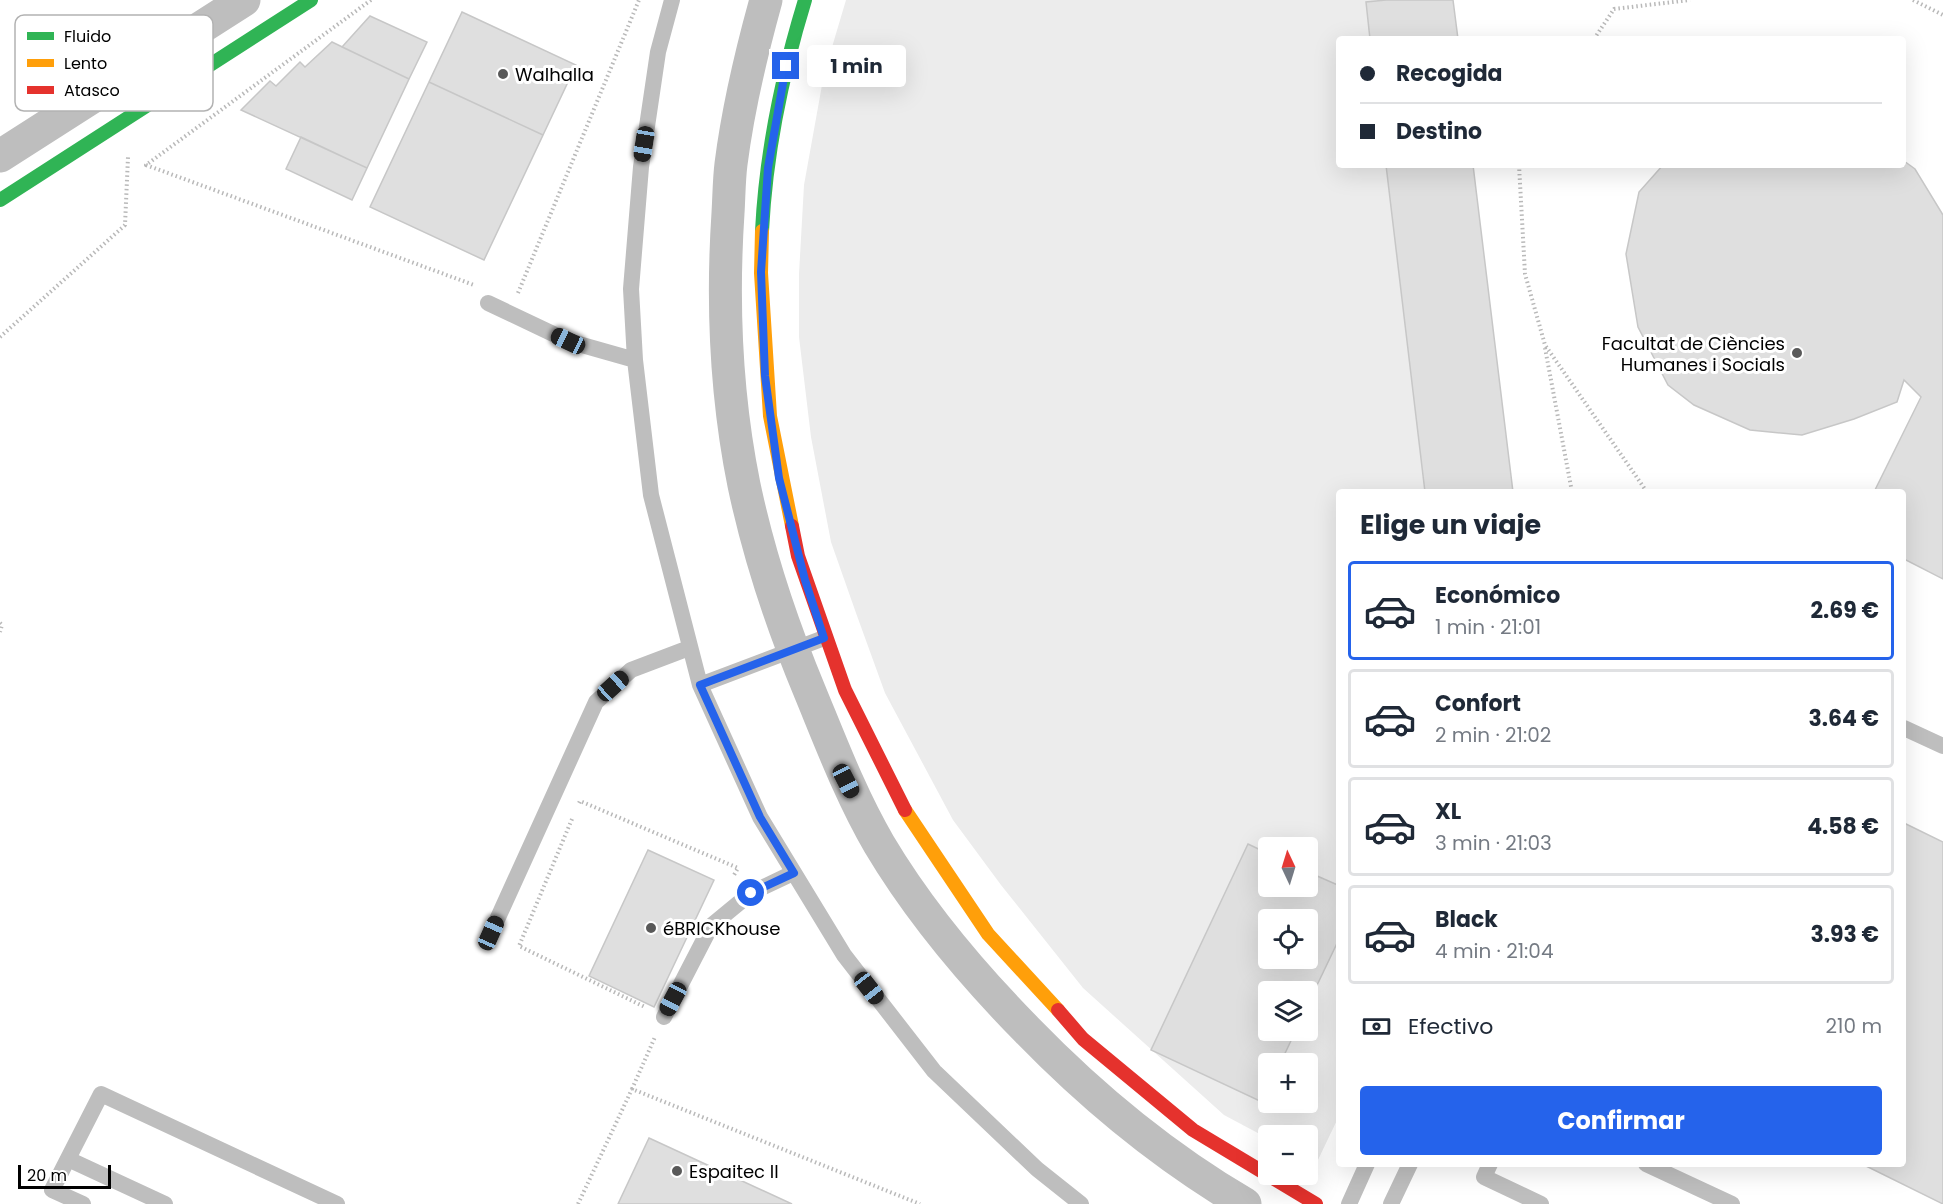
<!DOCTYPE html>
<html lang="es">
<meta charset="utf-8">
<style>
:root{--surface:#fff;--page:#f6f6f7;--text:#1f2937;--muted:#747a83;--line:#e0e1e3;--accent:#2563eb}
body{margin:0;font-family:Poppins,sans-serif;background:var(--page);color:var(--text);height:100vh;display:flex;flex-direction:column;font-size:22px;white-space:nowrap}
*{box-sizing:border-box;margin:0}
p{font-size:20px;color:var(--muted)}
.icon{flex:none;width:33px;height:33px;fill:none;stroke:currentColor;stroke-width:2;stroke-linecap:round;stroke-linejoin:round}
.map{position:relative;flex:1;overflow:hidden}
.sheet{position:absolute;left:1336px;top:489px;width:570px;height:678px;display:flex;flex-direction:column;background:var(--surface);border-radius:6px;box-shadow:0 6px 24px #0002}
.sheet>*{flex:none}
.top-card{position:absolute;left:1336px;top:36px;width:570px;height:132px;border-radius:6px;box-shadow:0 6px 24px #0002;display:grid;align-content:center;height:132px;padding:0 24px;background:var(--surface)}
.needle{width:39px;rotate:356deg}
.fabs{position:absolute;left:1258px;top:837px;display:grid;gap:12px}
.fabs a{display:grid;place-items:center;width:60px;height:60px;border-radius:6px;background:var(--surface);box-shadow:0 6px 24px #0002;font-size:30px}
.scale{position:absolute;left:18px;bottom:15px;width:93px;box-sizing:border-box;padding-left:6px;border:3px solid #000;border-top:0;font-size:16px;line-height:21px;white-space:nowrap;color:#000;-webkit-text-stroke:4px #fff;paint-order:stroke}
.end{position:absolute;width:27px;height:27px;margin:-14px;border:8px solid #2563eb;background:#fff;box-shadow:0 0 0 3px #fff}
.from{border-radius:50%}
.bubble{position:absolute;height:42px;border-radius:6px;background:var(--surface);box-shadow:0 6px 24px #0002;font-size:20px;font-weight:700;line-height:42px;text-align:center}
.car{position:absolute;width:18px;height:36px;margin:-18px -9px;border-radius:8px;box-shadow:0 0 4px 2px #0007;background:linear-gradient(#222 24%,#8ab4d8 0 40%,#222 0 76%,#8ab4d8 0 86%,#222 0)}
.top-card b{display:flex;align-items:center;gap:21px;height:57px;font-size:22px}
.top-card b+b{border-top:2px solid var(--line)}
.top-card i{width:15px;height:15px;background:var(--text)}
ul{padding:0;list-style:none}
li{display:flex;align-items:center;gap:18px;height:99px;margin:0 12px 9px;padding:0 12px;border:3px solid var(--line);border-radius:6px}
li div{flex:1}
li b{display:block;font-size:22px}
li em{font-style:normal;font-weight:700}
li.active{border-color:var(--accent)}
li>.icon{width:54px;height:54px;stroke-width:1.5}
h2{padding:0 24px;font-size:27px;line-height:72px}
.pay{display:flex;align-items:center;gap:15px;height:66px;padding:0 24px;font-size:22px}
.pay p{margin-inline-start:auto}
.button{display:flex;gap:12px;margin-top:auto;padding:12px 24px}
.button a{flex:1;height:69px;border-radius:6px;background:var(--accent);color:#fff;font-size:24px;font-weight:700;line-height:69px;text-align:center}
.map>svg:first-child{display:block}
.green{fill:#ececec;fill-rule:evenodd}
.building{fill:#dfdfdf;stroke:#c7c7c7;stroke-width:1.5;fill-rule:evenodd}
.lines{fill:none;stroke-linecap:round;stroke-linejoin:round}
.path{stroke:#b9b9b9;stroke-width:4;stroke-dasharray:1.5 3;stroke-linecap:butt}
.lane{stroke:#bebebe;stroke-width:16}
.street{stroke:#bebebe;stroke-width:33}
.fast{stroke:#30b455;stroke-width:14}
.slow{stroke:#ff9f0a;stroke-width:14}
.jam{stroke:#e5322d;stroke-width:14}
.route{stroke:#2563eb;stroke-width:8}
.poi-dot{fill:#595959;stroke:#fff;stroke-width:2}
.labels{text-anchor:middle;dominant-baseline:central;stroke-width:6;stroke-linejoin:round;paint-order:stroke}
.poi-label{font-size:18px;fill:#000;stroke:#fff;text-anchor:start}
.key{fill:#fff;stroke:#b2b2b2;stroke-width:1.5}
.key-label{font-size:16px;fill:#000}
</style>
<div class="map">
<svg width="1943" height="1204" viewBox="0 0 1943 1204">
<rect width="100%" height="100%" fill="#fff"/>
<path class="green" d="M846,0H1453L1458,39H1340V165H1473L1513,492H1340V1114L1316,1164L1308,1160V1136H1269V1139L1224,1115L1083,988L1001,885L953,820L885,693L856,613L831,542L811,437L799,337V274L804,185L824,74ZM1269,848H1308V886H1269ZM1269,920H1308V958H1269ZM1269,992H1308V1030H1269ZM1269,1064H1308V1102H1269Z"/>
<path class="building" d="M1386,0H1453L1458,39H1370L1366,2Z
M462,12L576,65L543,135L429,82Z
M370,16L427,42L409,79L342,47Z
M332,42L409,79L367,168L241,110L270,81L276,86L300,62L305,67Z
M429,82L543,135L484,260L370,207Z
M301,137L367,168L352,200L286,169Z
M1904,161L1915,169L1943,215V579L1904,559V492H1874L1921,397L1904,380L1897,402L1854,419L1802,435L1750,430L1694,405L1668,385L1638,327L1626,254L1639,192L1663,165H1904Z
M1386,165H1473L1513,492H1425Z
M1904,823L1943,842V1204L1862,1164H1904Z
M1248,844L1269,854V886H1308V872L1340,886V937L1308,1004V992H1269V1030H1296L1280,1064H1269V1087L1262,1102L1151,1050ZM1269,920H1308V958H1269Z
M648,850L714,880L654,1007L589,976Z
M649,1138L792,1204H618Z"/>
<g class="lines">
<path class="path" d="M371,0L146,165L474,285
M1913,0L1943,15
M1594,39L1614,9L1690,0
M1519,165L1525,274L1545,345L1647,492
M518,293L639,0
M0,337L125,225L128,157
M1545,348L1572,492
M0,623L2,625L0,632
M579,803L580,801L738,868L734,875
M572,819L519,946L645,1007
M632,1089L655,1037
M578,1204L632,1089L920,1204"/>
<path class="lane" d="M672,0L658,52L641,167L631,289L635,360L651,495L700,685L760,817L844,955L934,1071L1037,1169L1081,1204
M488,303L568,341L635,360
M700,685L824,638
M1904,728L1943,746
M491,933L596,702L631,670L689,648
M664,1017L711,926L751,893L793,873
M68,1159L165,1204
M1490,1164L1484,1177L1541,1204
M1646,1164L1732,1204
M83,1204L52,1190L101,1094L337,1204
M1349,1204L1367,1164
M1391,1204L1410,1164"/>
<path class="street" d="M766,0C751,54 738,109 731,164C729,180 729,197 728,213C722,304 726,396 744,485C759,556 782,625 810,692C831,743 851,796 879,844C920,913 971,973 1027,1030C1093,1098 1163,1156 1245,1204
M0,156L244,0"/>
<path class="fast" d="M0,200L311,0
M762,231C766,152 782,75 805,0"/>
<path class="slow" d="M762,231L761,273L770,416L792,526
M905,810L988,934L1058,1010"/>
<path class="jam" d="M792,526L798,556L845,690L905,810
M1058,1010L1083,1039L1193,1130L1316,1204"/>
</g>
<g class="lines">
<path class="route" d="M751,893L794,873L760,817L700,685L824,638L805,580L779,478L765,376L761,272L768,168L786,66"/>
</g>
<g class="poi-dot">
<circle cx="503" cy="74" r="6"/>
<circle cx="1797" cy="353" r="6"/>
<circle cx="651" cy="928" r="6"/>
<circle cx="677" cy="1171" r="6"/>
</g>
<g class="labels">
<g class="poi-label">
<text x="515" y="74">Walhalla</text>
<text x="1785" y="343" text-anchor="end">Facultat de Ciències<tspan x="1785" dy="21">Humanes i Socials</tspan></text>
<text x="663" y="928">éBRICKhouse</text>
<text x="689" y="1171">Espaitec II</text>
</g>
</g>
<rect x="15" y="15" width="198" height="96" rx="9" class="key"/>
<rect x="27" y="32" width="27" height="8" fill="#30b455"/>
<rect x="27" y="59" width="27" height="8" fill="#ff9f0a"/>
<rect x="27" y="86" width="27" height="8" fill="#e5322d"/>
<g class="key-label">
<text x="64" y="42">Fluido</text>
<text x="64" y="69">Lento</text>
<text x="64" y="96">Atasco</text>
</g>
</svg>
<div class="fabs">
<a><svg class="needle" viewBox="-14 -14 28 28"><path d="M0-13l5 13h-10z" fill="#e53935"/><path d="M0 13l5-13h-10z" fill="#747a83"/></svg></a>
<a><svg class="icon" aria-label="locate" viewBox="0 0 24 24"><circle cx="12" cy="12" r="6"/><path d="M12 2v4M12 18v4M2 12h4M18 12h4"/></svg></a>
<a><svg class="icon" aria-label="layers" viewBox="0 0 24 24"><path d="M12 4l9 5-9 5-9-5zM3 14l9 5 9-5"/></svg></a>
<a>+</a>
<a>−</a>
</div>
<div class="scale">20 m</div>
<i class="end from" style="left:751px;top:893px"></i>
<i class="end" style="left:786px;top:66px"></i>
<div class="bubble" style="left:807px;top:45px;width:99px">1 min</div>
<i class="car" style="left:644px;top:144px;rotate:189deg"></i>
<i class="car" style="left:568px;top:341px;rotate:295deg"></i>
<i class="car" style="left:613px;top:686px;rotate:48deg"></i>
<i class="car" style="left:846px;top:781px;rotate:153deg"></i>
<i class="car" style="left:491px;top:933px;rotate:24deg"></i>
<i class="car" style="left:869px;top:988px;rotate:142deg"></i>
<i class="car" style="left:673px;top:999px;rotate:208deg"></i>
<div class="top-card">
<b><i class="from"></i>Recogida</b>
<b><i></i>Destino</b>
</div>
<section class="sheet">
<h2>Elige un viaje</h2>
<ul>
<li class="active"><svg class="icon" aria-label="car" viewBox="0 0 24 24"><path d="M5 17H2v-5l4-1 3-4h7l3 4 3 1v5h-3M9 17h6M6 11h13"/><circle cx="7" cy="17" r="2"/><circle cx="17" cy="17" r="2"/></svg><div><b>Económico</b><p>1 min · 21:01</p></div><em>2.69 €</em></li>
<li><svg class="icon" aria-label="car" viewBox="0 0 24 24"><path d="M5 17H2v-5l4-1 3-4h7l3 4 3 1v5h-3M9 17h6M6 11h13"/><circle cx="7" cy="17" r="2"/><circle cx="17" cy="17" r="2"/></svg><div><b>Confort</b><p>2 min · 21:02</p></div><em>3.64 €</em></li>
<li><svg class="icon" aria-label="car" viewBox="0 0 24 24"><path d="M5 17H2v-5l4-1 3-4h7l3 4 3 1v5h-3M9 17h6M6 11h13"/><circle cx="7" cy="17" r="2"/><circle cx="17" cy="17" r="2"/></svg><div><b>XL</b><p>3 min · 21:03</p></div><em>4.58 €</em></li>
<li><svg class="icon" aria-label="car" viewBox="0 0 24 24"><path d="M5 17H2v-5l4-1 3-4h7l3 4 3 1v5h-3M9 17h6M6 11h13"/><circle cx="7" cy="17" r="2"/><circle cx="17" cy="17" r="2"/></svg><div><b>Black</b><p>4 min · 21:04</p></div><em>3.93 €</em></li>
</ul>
<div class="pay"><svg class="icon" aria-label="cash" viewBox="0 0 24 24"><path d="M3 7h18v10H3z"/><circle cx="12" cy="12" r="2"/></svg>Efectivo<p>210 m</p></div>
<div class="button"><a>Confirmar</a></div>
</section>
</div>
